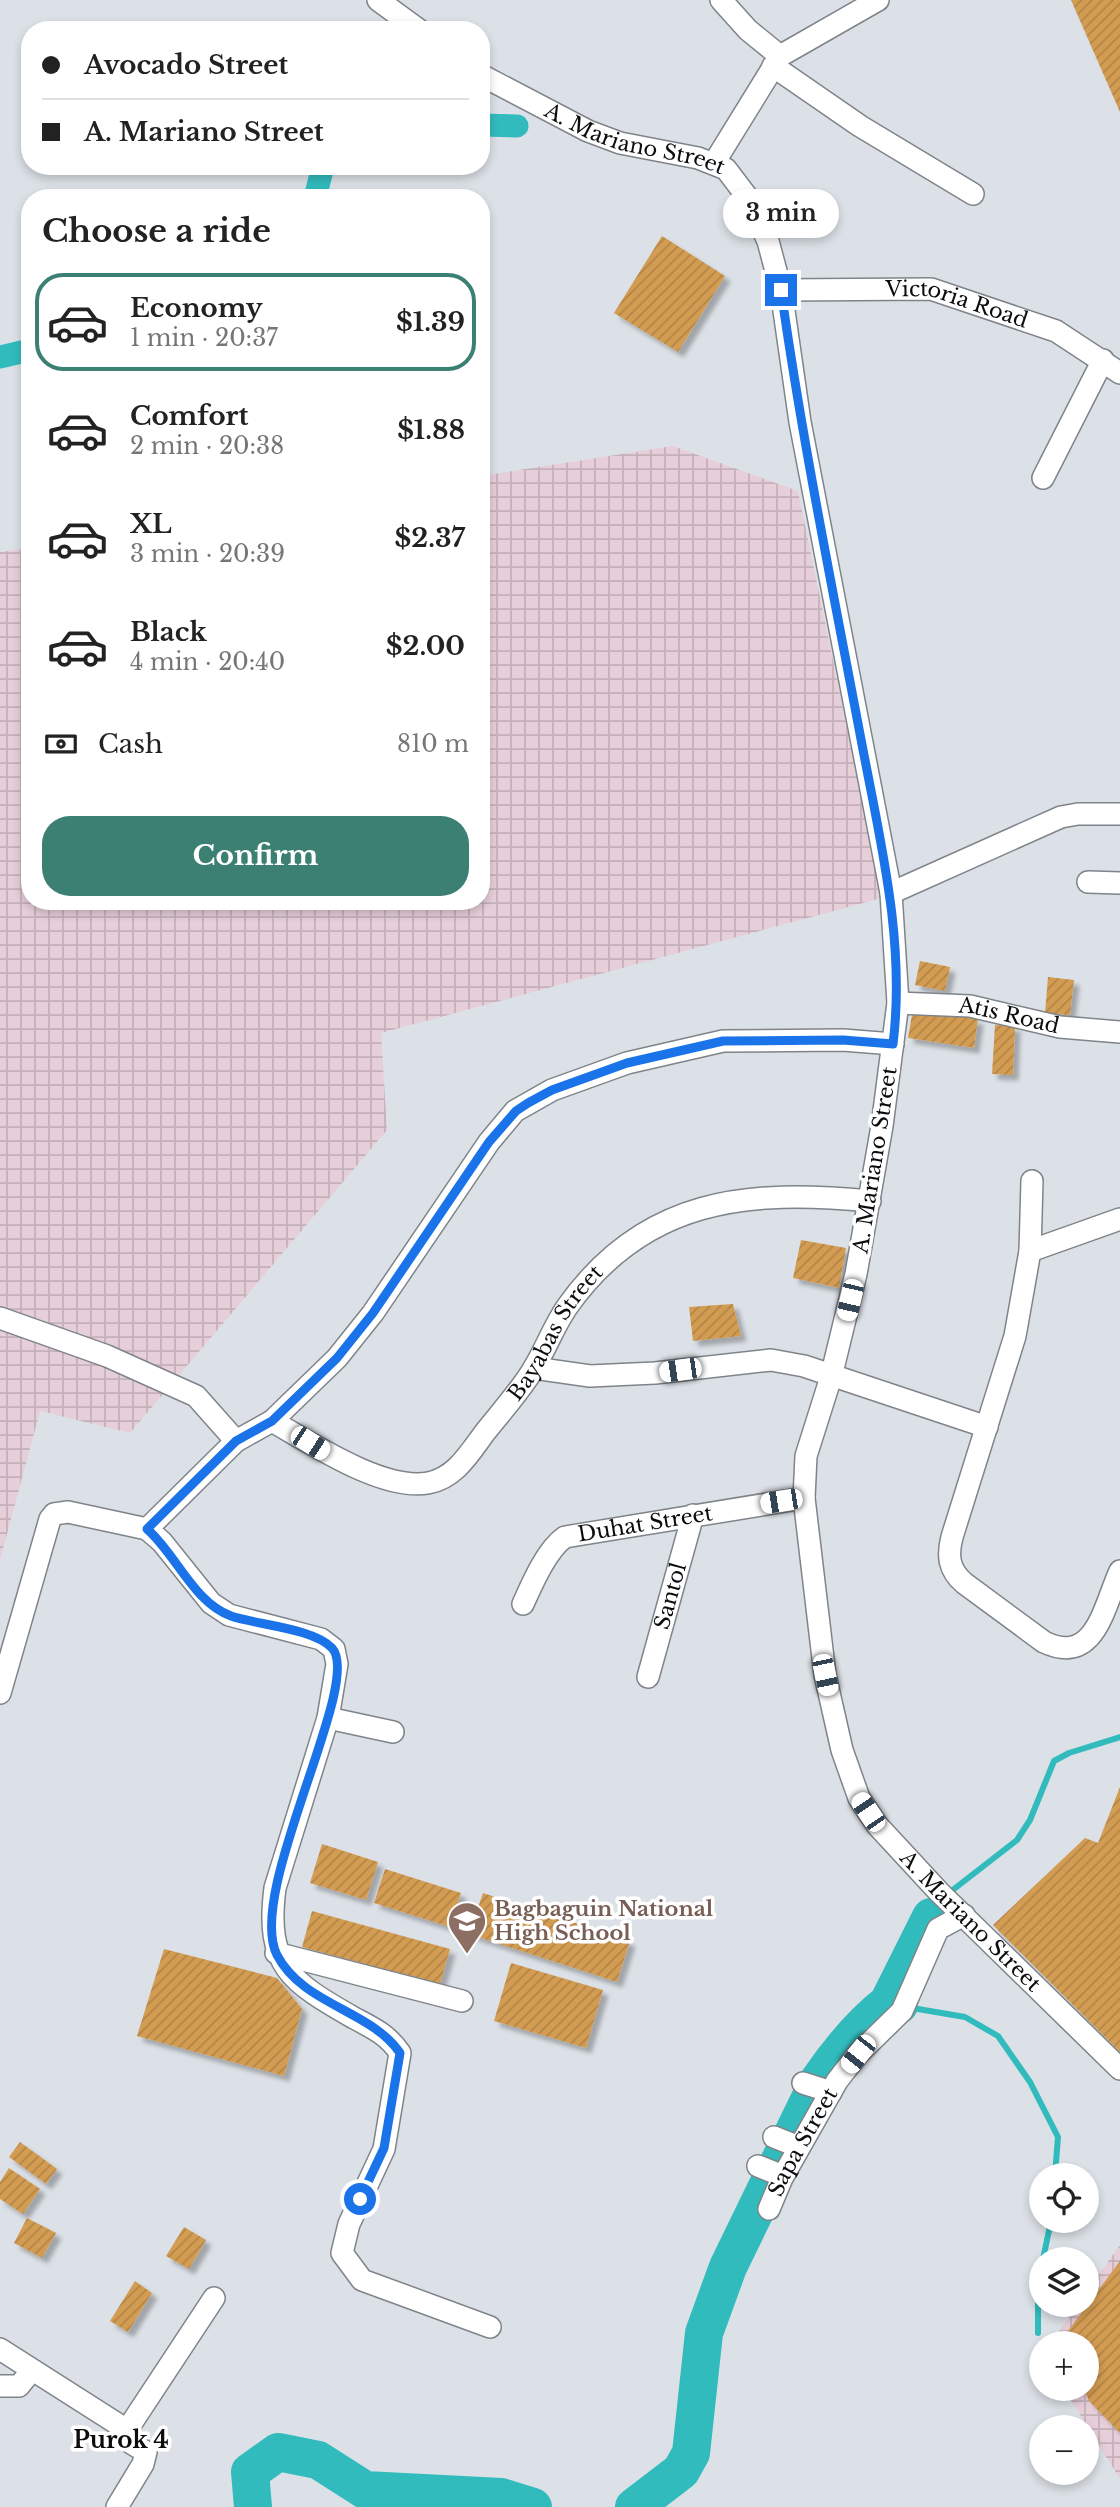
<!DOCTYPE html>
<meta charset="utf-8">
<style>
:root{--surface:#fff;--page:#f2f2f2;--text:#222;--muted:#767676;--line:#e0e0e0;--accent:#3c8073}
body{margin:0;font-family:"Libre Baskerville",serif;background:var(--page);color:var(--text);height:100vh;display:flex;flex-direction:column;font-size:26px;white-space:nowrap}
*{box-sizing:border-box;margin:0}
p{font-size:23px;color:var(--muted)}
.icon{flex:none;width:38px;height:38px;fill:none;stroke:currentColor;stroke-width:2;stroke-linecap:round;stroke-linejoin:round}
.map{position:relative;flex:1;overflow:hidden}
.drawer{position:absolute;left:21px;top:189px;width:469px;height:721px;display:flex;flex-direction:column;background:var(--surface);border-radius:28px;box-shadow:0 4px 10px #0003}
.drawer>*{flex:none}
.top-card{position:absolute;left:21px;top:21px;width:469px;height:154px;border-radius:28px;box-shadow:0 4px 10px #0003;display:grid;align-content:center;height:154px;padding:0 21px;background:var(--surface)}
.tools{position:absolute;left:1029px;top:2163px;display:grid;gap:14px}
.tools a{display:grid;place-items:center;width:70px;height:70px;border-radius:50%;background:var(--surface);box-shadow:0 4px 10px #0003;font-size:35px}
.end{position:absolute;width:32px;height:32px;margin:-16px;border:9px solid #1a73e8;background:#fff;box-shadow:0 0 0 4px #fff}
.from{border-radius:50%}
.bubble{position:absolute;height:49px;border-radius:24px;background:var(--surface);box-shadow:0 4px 10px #0003;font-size:23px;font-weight:700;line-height:49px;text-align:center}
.car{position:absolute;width:21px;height:42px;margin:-21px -10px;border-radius:9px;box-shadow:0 0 5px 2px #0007;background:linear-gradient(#fff 24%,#345 0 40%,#fff 0 76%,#345 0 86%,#fff 0)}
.top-card b{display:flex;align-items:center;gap:24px;height:66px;font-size:26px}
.top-card b+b{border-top:2px solid var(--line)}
.top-card i{width:18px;height:18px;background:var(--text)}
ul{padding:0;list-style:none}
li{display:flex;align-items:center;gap:21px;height:98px;margin:0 14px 10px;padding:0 7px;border:4px solid transparent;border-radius:28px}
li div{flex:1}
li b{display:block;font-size:26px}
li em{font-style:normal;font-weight:700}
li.current{border-color:var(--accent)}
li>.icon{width:63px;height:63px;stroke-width:1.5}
h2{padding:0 21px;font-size:32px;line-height:84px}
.pay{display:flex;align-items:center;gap:18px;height:77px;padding:0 21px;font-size:26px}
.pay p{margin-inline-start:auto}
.cta{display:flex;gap:14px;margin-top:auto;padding:14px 21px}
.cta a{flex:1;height:80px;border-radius:28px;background:var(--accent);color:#fff;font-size:28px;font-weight:700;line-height:80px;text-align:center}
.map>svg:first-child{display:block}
.industrial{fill:url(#industrial-grid)}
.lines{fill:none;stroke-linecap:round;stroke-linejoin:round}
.stream{stroke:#31bbbd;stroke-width:6}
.canal{stroke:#31bbbd;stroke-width:23}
.river{stroke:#31bbbd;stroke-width:38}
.building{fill:url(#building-hatch);filter:url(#shadow)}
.minor-casing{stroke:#7f848a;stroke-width:24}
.minor{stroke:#fff;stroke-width:21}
.route{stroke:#1a73e8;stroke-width:9}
.labels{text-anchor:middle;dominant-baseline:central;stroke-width:7;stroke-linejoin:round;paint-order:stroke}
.street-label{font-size:21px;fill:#0a0c0e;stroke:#fff}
.education-label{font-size:21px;font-weight:bold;fill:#785e54;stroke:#fff;text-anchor:start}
.neighbourhood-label{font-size:23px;font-weight:bold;fill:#0a0c0e;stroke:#fff}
</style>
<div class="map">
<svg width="1120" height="2507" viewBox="0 0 1120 2507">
<defs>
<pattern id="industrial-grid" width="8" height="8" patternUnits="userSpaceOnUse" patternTransform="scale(1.75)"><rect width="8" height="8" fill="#e7cfda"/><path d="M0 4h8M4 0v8" fill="none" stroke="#c5b1ba"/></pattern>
<pattern id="building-hatch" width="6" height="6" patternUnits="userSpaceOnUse" patternTransform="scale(1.75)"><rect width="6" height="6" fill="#d39c52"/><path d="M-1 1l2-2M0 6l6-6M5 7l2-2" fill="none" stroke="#b48546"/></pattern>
<filter id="shadow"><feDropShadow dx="5.5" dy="5.5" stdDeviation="2" flood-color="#0004"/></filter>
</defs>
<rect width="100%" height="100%" fill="#dce1e7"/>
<path class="industrial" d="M673,446L798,491L882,898L381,1033L387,1130L130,1433L40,1411L0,1560V552L30,548V901H481V476Z
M1120,2245V2479L1064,2389H1087V2343H1051L1077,2305H1087V2291Z"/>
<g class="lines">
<path class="stream" d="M931,1917L954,1889L1017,1840L1030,1820L1054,1761L1069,1753L1120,1737
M918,2009L965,2017L998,2036L1030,2082L1058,2137L1055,2175
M1043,2259L1051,2221
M1038,2333V2286L1041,2269"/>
<path class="canal" d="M481,125L517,126
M315,198L323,166
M0,357L30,350"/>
<path class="river" d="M888,2003L931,1917
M253,2507L250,2472L278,2452L318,2460L365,2490L501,2497L533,2507
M634,2507L681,2471L691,2453L704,2333L728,2267L819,2080C839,2051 860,2025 888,2003L899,2005"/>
</g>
<path class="building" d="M1071,0H1120V112Z
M662,236L725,276L678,352L614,313Z
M920,961L950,967L945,991L915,985Z
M1048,977L1074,980L1070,1015L1045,1013Z
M913,1009L978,1019L974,1048L908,1038Z
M995,1025L1015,1026L1013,1075L992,1074Z
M801,1240L846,1248L839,1288L793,1278Z
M733,1304L741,1336L693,1341L689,1307Z
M1120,1787V2052L993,1925L1085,1838L1098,1843Z
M322,1844L378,1862L366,1900L310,1883Z
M385,1869L461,1893L450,1927L374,1903Z
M483,1893L630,1941L617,1982L469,1934Z
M312,1911L450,1949L440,1984L302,1947Z
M164,1949L277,1978L302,2009L284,2076L137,2036Z
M511,1963L603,1990L586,2048L494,2021Z
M20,2142L57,2169L46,2184L9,2157Z
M9,2168L40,2189L23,2214L0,2199V2182Z
M27,2218L56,2233L42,2258L14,2243Z
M184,2227L206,2240L189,2269L166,2256Z
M1120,2261V2433L1089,2401L1084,2389H1087V2343H1064L1062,2339Z
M135,2281L152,2293L128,2332L110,2321Z"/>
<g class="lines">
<g class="minor-casing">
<g id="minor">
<path d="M378,0L419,30"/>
<path d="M721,0L748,30L780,56"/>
<path d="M773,66L860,126L973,194"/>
<path id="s1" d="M481,75L588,131L620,143L698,158L726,169L748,198L768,241L781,290L800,422L891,893L898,1003L882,1126L856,1274L831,1377L806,1456L804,1498L825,1675L842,1750L859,1798L877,1825L939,1892L1120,2069"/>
<path d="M714,163L780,56L878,0"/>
<path id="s2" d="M781,290L931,289L1056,331L1120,373"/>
<path d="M1043,478L1103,360"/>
<path d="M1088,882L1120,883"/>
<path d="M891,893L1061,817L1078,814H1120"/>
<path id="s3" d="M898,1003L970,1006L1060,1027L1120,1032"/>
<path d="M1032,1181L1030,1251L1015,1336L952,1537C947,1556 949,1570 964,1583L1044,1642C1095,1666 1103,1609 1120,1571"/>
<path d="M1030,1251L1120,1219"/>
<path d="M0,1318L107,1356L196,1396L236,1441"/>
<path d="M534,1368L590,1376L655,1373L771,1360L804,1366L987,1427"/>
<path id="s4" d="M272,1421C311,1443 382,1491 428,1483C456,1478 470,1452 486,1431C502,1411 521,1390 534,1368C546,1348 554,1326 567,1307C644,1198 748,1189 870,1201"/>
<path id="s5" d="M523,1604C532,1584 547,1549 565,1537L804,1498"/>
<path id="s6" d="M648,1677L693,1515"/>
<path d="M0,1693L50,1519L54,1514L68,1512L147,1529"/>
<path d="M328,1718L393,1732"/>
<path d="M276,1953L462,2001"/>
<path d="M803,2083L831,2092"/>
<path d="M774,2137L799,2147"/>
<path d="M758,2166L783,2176"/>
<path id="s7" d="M769,2209L782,2178L837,2081L858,2054L902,2011L938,1929L964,1915"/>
<path d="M490,2327L362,2280L342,2253L349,2224L384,2149L400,2053C388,2035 373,2028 354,2018C291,1982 265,1966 275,1888L328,1718L337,1664L334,1649L321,1639L229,1615L211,1603L162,1542L147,1529L236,1441L272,1421L337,1358L373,1313L489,1142L515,1111L552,1090L627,1063L723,1041L843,1040L893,1044"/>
<path d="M0,2349L127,2430"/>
<path d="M0,2386H19L32,2370"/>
<path d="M117,2507L143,2464L146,2452L131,2443L127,2430L214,2298"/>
</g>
</g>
<use href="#minor" class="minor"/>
</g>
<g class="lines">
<path class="route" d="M360,2199L384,2148L400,2053C371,2010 303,2005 277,1955C245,1892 364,1682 332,1648C313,1628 257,1625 231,1616C193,1602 176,1554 147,1529L236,1441L272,1421L337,1358L373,1313L489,1142L516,1111L528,1103L552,1090L627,1063L723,1041L843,1040L893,1044C906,940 879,836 860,734C832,586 802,439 781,290"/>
</g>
<defs>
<g id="school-pin" transform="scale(2.0125)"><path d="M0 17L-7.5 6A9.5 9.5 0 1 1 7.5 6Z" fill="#8d6e63" stroke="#fff"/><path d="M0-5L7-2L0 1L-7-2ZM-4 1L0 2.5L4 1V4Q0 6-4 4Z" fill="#fff"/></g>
</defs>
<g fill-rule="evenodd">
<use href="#school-pin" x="467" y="1921"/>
</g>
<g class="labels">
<g class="street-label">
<text stroke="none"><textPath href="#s1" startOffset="168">A. Mariano Street</textPath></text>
<text stroke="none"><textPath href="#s2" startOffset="178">Victoria Road</textPath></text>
<text stroke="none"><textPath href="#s3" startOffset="112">Atis Road</textPath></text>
<text transform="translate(875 1160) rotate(-81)">A. Mariano Street</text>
<text stroke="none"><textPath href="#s4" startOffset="371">Bayabas Street</textPath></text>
<text stroke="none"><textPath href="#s5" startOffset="161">Duhat Street</textPath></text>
<text stroke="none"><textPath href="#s6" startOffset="84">Santol</textPath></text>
<text stroke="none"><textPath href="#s1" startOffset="2100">A. Mariano Street</textPath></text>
<text stroke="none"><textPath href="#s7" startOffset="75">Sapa Street</textPath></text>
</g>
<g class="education-label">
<text x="494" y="1909">Bagbaguin National<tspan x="494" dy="24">High School</tspan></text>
</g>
<g class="neighbourhood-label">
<text x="121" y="2440">Purok 4</text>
</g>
</g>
</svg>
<div class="tools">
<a><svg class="icon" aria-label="locate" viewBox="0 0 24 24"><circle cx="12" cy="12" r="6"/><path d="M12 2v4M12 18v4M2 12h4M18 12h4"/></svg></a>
<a><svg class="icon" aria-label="layers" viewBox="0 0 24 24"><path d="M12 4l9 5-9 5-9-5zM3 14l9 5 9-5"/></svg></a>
<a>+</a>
<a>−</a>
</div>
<i class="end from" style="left:360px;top:2199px"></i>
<i class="end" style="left:781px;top:290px"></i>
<div class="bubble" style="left:723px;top:189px;width:116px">3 min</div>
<i class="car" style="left:850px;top:1300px;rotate:193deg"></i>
<i class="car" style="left:680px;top:1370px;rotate:262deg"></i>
<i class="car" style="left:310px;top:1443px;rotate:123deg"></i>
<i class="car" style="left:781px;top:1501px;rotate:261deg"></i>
<i class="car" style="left:825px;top:1675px;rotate:168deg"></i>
<i class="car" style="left:868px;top:1812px;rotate:326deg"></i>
<i class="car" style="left:858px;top:2054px;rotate:218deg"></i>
<div class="top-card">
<b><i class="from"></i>Avocado Street</b>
<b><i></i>A. Mariano Street</b>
</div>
<section class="drawer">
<h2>Choose a ride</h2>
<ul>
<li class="current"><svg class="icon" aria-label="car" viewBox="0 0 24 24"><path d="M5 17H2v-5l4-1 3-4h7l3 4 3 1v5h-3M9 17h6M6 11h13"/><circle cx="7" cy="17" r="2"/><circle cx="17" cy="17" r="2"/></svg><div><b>Economy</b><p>1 min · 20:37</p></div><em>$1.39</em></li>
<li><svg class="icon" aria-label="car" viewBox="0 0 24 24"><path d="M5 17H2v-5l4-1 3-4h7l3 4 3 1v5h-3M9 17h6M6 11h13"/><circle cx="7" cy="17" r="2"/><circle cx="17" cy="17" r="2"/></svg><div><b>Comfort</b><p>2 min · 20:38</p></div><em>$1.88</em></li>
<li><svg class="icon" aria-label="car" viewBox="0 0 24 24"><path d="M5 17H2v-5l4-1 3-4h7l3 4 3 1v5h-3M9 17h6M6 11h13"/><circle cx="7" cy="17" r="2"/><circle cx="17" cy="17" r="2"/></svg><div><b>XL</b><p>3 min · 20:39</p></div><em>$2.37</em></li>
<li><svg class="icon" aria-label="car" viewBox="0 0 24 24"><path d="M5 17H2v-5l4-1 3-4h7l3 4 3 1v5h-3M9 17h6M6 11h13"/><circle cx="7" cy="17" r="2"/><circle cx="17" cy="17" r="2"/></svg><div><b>Black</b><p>4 min · 20:40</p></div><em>$2.00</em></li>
</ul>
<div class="pay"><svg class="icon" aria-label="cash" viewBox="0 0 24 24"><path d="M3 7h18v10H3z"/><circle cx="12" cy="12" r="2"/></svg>Cash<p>810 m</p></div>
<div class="cta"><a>Confirm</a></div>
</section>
</div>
